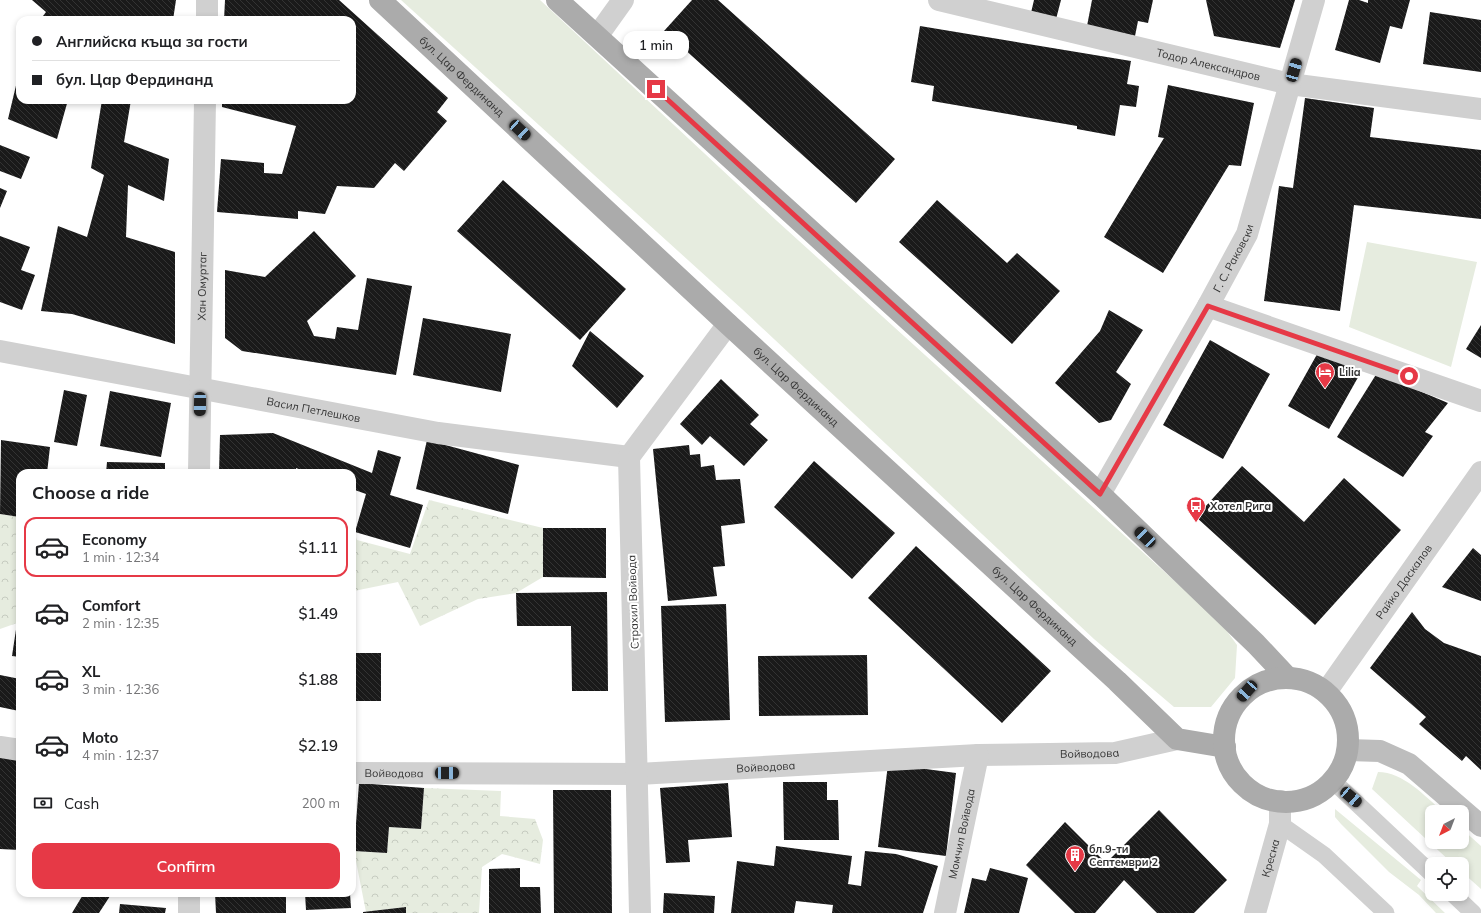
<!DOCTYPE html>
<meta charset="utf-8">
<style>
:root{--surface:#fff;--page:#f6f6f6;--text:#202124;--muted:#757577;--line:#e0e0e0;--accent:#e63946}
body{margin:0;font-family:Mulish,sans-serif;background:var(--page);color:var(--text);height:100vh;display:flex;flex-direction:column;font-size:15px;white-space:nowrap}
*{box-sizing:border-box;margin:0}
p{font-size:13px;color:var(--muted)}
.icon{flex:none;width:22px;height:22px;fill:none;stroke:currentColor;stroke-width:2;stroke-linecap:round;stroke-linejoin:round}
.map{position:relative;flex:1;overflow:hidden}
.panel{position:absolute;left:16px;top:469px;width:340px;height:428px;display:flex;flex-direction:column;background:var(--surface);border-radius:12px;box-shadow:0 2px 6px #0003}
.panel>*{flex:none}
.guide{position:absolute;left:16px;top:16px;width:340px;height:88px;border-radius:12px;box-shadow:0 2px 6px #0003;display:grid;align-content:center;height:88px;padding:0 16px;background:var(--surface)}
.needle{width:26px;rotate:222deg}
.controls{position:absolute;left:1425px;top:805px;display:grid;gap:8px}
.controls a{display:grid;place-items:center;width:44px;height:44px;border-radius:8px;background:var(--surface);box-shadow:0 2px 6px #0003;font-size:20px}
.end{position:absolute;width:18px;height:18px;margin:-9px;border:5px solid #e63946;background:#fff;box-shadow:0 0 0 2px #fff}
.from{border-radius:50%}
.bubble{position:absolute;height:28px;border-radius:12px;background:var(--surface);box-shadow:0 2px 6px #0003;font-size:13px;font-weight:600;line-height:28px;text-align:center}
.car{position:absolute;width:12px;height:24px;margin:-12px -6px;border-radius:5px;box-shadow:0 0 3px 1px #0007;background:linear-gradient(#222 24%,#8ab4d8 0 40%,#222 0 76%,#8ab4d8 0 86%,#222 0)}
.guide b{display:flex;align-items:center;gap:14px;height:38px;font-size:15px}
.guide b+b{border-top:1px solid var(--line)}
.guide i{width:10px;height:10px;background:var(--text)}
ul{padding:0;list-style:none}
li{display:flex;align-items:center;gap:12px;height:60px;margin:0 8px 6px;padding:0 8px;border:2px solid transparent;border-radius:12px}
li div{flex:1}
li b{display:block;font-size:15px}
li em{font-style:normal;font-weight:600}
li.on{border-color:var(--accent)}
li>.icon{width:36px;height:36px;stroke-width:1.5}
h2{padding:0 16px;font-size:18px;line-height:48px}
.pay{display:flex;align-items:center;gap:10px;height:44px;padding:0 16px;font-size:15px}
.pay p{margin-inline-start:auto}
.button{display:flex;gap:8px;margin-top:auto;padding:8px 16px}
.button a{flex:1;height:46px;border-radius:12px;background:var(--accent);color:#fff;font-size:16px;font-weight:600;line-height:46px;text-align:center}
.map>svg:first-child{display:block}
.forest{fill:url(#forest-crowns)}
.green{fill:#e6ecdf}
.building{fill:url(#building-back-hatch)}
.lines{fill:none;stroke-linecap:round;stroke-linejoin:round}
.service{stroke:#d0d0d0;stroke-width:17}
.minor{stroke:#d0d0d0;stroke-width:22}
.tertiary{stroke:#d0d0d0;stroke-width:22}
.secondary{stroke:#bdbdbd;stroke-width:22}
.primary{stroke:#ababab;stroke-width:22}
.route{stroke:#e63946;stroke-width:5}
.labels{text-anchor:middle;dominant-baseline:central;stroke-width:4;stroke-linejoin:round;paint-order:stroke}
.street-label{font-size:11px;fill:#333;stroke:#fff}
.poi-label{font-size:11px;font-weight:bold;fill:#333;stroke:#fff;text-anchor:start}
</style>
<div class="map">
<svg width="1481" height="913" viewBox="0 0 1481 913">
<defs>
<pattern id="forest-crowns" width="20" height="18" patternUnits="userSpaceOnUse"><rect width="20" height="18" fill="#e6ecdf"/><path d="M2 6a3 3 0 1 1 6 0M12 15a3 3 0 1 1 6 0" fill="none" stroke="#c6cbc0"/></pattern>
<pattern id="building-back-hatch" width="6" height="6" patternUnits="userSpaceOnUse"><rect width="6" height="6" fill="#1a1a1a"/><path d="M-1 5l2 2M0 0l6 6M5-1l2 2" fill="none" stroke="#333"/></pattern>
</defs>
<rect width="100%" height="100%" fill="#fff"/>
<path class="forest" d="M429,500L543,528V577L516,593L478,599L420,626L398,582L354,591L352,582V525L357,540L410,554Z
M0,514L20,517V597L17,623L0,629Z
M424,788L501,791L500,816L535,819L543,840L540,864L502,854L482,867L479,913H406L405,907L366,912L354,851L387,853L389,827L421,829Z"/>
<path class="green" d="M401,0H540L777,221L1221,623L1237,645L1235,678L1211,707H1174L1094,639L742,309Z
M1367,242L1477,262L1451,367L1349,327Z
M1378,772C1403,772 1425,796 1443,812H1432V842H1462V829L1481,846V889L1462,872V864H1453L1372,789Z
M1335,809L1421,880L1417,886L1445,913H1436L1419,895L1389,872L1341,824L1335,817Z"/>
<path class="building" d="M32,0H176L173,20H40L46,12Z
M225,0H339L448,98L437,112L447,121L404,171L395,163L374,188L337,186L325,214L298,211V219L217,212L221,159L264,163V173L282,174L296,126L222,107V100H352V20H224Z
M692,0H718L895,159L856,203L664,31Z
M1034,0H1061L1055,23L1030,17Z
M1092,0H1153L1148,23L1138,21L1135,36L1087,26Z
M1206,0H1295L1280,48L1214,36Z
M1349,0H1359L1368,3V0H1410L1402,29L1390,26L1380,63L1335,50Z
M1430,12L1481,20V72L1423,64Z
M920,26L1131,61L1127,84L1139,86L1136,107L1120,105L1115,136L1077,129V126L932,101L934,86L911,82Z
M19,73L20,100H68L57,139L8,119Z
M1168,85L1254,103L1241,166L1229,165L1163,273L1104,237L1164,138L1158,137Z
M1305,98L1374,108L1370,137L1481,150V219L1354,205L1340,311L1264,301L1279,186L1293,188Z
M102,100H131L124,142L169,159L164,201L128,185L126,237L175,252V344L72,314L41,311L58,226L87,237L104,175L91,168Z
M0,145L30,157L21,179L0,171Z
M503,180L626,289L580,340L457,231Z
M0,188L7,191L0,208Z
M937,200L1007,263L1017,253L1060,291L1012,344L899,242Z
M314,231L356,276L307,321L314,336L335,339L337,327L358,330L367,278L412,286L396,375L242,351L225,338V270L265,277Z
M0,236L30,247L21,270L35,275L22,310L0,302Z
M1109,310L1143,330L1116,372L1131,384L1111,420L1099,423L1055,383L1100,331Z
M423,318L511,334L501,392L413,375Z
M1481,325V358L1466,349Z
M590,331L644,376L617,408L572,366Z
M1210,340L1270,374L1223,459L1163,425Z
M1320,349L1361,372L1329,429L1288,406Z
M1377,373L1448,403L1425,432L1433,436L1403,477L1337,437Z
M721,379L759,415L750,424L768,440L744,466L710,436L702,445L680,424Z
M64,390L87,395L77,446L54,442Z
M110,391L171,403L161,457L100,446Z
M273,433L372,473L378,450L401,457L390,495L423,505L410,548L355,532L366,494L352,489V473H309L296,468V473H219L220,435Z
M1,440L50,447L47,473H20V517L0,514Z
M427,440L519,465L508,514L416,489Z
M689,445L690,455L700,454L701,467L714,465L716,480L740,479L745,523L721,526L725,566L713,567L717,596L668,601L653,449Z
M814,461L895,533L852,579L774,507Z
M107,462L165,463V473H106Z
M1242,466L1304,522L1344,478L1401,530L1315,625L1196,517Z
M543,528H606V578L543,577Z
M916,546L1051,671L1002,723L868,598Z
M1473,548L1481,555V601L1442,587Z
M607,592L608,691H572L571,626H517L516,593Z
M726,604L730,720L665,722L661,606Z
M1412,612L1425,629L1444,643L1481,656V770L1466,756L1462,761L1419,724L1426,717L1370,668Z
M17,623H20V657L12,656Z
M352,653H381V701H352Z
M867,655L868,715L759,716L758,656Z
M0,675L20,679L19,711L0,707Z
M0,755L20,757V850L0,849Z
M888,764L956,773L946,856L878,847Z
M783,782H827V800H838L839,840H784Z
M359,783L424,788L421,829L389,827L387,853L354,851Z
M728,783L732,837L688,840L690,862L666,863L660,788Z
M553,790H611L612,913H554Z
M1159,810L1227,880L1194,913H1157L1124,880L1095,913H1075L1026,865L1065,822L1106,863Z
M776,846L852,856L848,884L861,886L865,851L896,854L938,866L923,913H832L833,905L796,901L794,913H731L737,861L774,866Z
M520,868V887H540L541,913H489V869Z
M990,868L1028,878L1019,913H964L972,878L986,881Z
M84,893H112L99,913H72Z
M215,893H286V913H216Z
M305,893H350L351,908L306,910Z
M664,893L715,896L714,913H663Z
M120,904L166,908L165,913H119Z
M406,907V913H363V912Z"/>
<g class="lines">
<path class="service" d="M1333,781L1432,874
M1280,824L1324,855L1386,913
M1453,894L1473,913"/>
<g class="minor">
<path id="s1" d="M939,0L1290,84L1481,109"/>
<path d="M207,20V0"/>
<path d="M598,35L623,0"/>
<path d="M1208,306L1481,401"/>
<path id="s2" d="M0,351L438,433L629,457"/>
<path id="s3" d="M199,473L205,100"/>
<path id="s4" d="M1100,494L1208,306L1247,234L1314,0"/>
<path d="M0,747L20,750"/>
<path id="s5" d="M352,773L638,774L978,755L1115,753L1177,739"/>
<path d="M189,913V893"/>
<path d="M640,913L629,457L728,324"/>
<path id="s6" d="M945,913L978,755"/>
<path id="s7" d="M1255,913L1280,824V801"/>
</g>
<path class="tertiary" id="s8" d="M1326,692L1481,472"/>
<path class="secondary" d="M1348,750L1380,751L1409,764L1481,826"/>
<g class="primary">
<path id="s9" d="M380,0L728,324L1117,681L1177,739L1225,747"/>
<path d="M557,0L1100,494L1256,644L1287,677"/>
<circle cx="1286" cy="740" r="62"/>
</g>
</g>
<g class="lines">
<path class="route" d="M656,89L1100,494L1208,306L1409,376"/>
</g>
<defs>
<g id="hotel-pin" transform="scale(1)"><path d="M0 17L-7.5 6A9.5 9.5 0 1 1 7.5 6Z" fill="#e63946" stroke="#fff"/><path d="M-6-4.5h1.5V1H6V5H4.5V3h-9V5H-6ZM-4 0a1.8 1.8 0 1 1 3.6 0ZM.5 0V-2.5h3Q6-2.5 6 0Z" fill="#fff"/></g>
<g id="bus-pin" transform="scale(1)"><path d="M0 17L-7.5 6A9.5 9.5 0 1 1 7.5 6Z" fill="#e63946" stroke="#fff"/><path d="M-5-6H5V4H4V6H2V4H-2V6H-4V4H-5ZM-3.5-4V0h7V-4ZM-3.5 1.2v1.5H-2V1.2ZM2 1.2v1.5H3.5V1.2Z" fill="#fff"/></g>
<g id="building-pin" transform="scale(1)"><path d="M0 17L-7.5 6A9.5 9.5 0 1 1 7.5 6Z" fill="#e63946" stroke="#fff"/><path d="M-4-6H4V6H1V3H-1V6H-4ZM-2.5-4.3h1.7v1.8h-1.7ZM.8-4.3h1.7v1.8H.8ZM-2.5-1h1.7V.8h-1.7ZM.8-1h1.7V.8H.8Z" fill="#fff"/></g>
</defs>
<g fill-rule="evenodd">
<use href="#hotel-pin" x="1325" y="372"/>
<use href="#bus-pin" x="1196" y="506"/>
<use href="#building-pin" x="1075" y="855"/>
</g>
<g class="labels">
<g class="street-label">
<text stroke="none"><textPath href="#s1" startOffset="277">Тодор Александров</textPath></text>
<text stroke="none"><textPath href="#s9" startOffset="112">бул. Цар Фердинанд</textPath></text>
<text stroke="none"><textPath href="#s4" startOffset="271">Г. С. Раковски</textPath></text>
<text stroke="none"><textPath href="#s3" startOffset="187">Хан Омуртаг</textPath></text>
<text stroke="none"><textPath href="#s9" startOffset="568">бул. Цар Фердинанд</textPath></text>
<text stroke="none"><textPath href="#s2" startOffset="319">Васил Петлешков</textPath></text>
<text stroke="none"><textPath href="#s8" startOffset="135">Райко Даскалов</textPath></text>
<text transform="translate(633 602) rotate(-92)">Страхил Войвода</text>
<text stroke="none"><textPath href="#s9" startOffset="892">бул. Цар Фердинанд</textPath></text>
<text stroke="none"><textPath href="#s5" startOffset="738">Войводова</textPath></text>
<text stroke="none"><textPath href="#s5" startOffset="414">Войводова</textPath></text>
<text stroke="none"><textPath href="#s5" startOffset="42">Войводова</textPath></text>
<text stroke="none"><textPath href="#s6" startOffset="81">Момчил Войвода</textPath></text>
<text stroke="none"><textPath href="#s7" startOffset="57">Кресна</textPath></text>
</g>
<g class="poi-label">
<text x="1339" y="372">Lilia</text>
<text x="1210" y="506">Хотел Рига</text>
<text x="1089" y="849">бл.9-ти<tspan x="1089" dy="13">Септември 2</tspan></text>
</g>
</g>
</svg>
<div class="controls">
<a><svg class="needle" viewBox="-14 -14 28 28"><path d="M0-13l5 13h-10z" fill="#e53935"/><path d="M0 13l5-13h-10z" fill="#757577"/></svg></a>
<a><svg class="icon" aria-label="locate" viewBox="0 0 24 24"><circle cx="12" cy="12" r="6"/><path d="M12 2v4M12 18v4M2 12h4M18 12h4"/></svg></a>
</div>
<i class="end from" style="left:1409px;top:376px"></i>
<i class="end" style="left:656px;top:89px"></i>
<div class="bubble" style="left:623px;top:31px;width:66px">1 min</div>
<i class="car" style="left:1294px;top:70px;rotate:16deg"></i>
<i class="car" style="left:520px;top:130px;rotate:133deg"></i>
<i class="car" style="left:200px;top:404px;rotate:181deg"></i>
<i class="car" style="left:1145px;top:537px;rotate:314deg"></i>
<i class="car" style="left:1247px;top:691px;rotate:222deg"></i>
<i class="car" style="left:447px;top:773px;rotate:90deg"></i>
<i class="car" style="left:1351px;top:797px;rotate:131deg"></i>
<div class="guide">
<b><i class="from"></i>Aнглийска къща за гости</b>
<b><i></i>бул. Цар Фердинанд</b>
</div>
<section class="panel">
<h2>Choose a ride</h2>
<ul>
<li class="on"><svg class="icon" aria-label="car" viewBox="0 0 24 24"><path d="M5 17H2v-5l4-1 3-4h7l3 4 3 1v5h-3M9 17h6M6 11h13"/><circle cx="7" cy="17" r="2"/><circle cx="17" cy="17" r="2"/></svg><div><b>Economy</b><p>1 min · 12:34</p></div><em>$1.11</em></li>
<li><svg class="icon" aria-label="car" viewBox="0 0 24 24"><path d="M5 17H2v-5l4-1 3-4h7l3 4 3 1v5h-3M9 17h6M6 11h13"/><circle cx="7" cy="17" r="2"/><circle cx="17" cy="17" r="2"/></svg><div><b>Comfort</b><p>2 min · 12:35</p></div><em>$1.49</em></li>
<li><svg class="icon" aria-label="car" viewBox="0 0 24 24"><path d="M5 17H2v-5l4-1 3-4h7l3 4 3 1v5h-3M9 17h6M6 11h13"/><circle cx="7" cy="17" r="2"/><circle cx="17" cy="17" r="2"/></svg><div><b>XL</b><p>3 min · 12:36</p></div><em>$1.88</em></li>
<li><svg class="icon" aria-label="car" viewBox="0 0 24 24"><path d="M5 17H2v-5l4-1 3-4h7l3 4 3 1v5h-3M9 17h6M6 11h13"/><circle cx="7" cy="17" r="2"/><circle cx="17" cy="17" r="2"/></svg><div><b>Moto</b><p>4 min · 12:37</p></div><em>$2.19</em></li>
</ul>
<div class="pay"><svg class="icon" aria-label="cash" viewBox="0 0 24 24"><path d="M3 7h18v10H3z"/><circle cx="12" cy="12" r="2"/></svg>Cash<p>200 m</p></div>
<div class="button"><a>Confirm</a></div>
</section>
</div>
